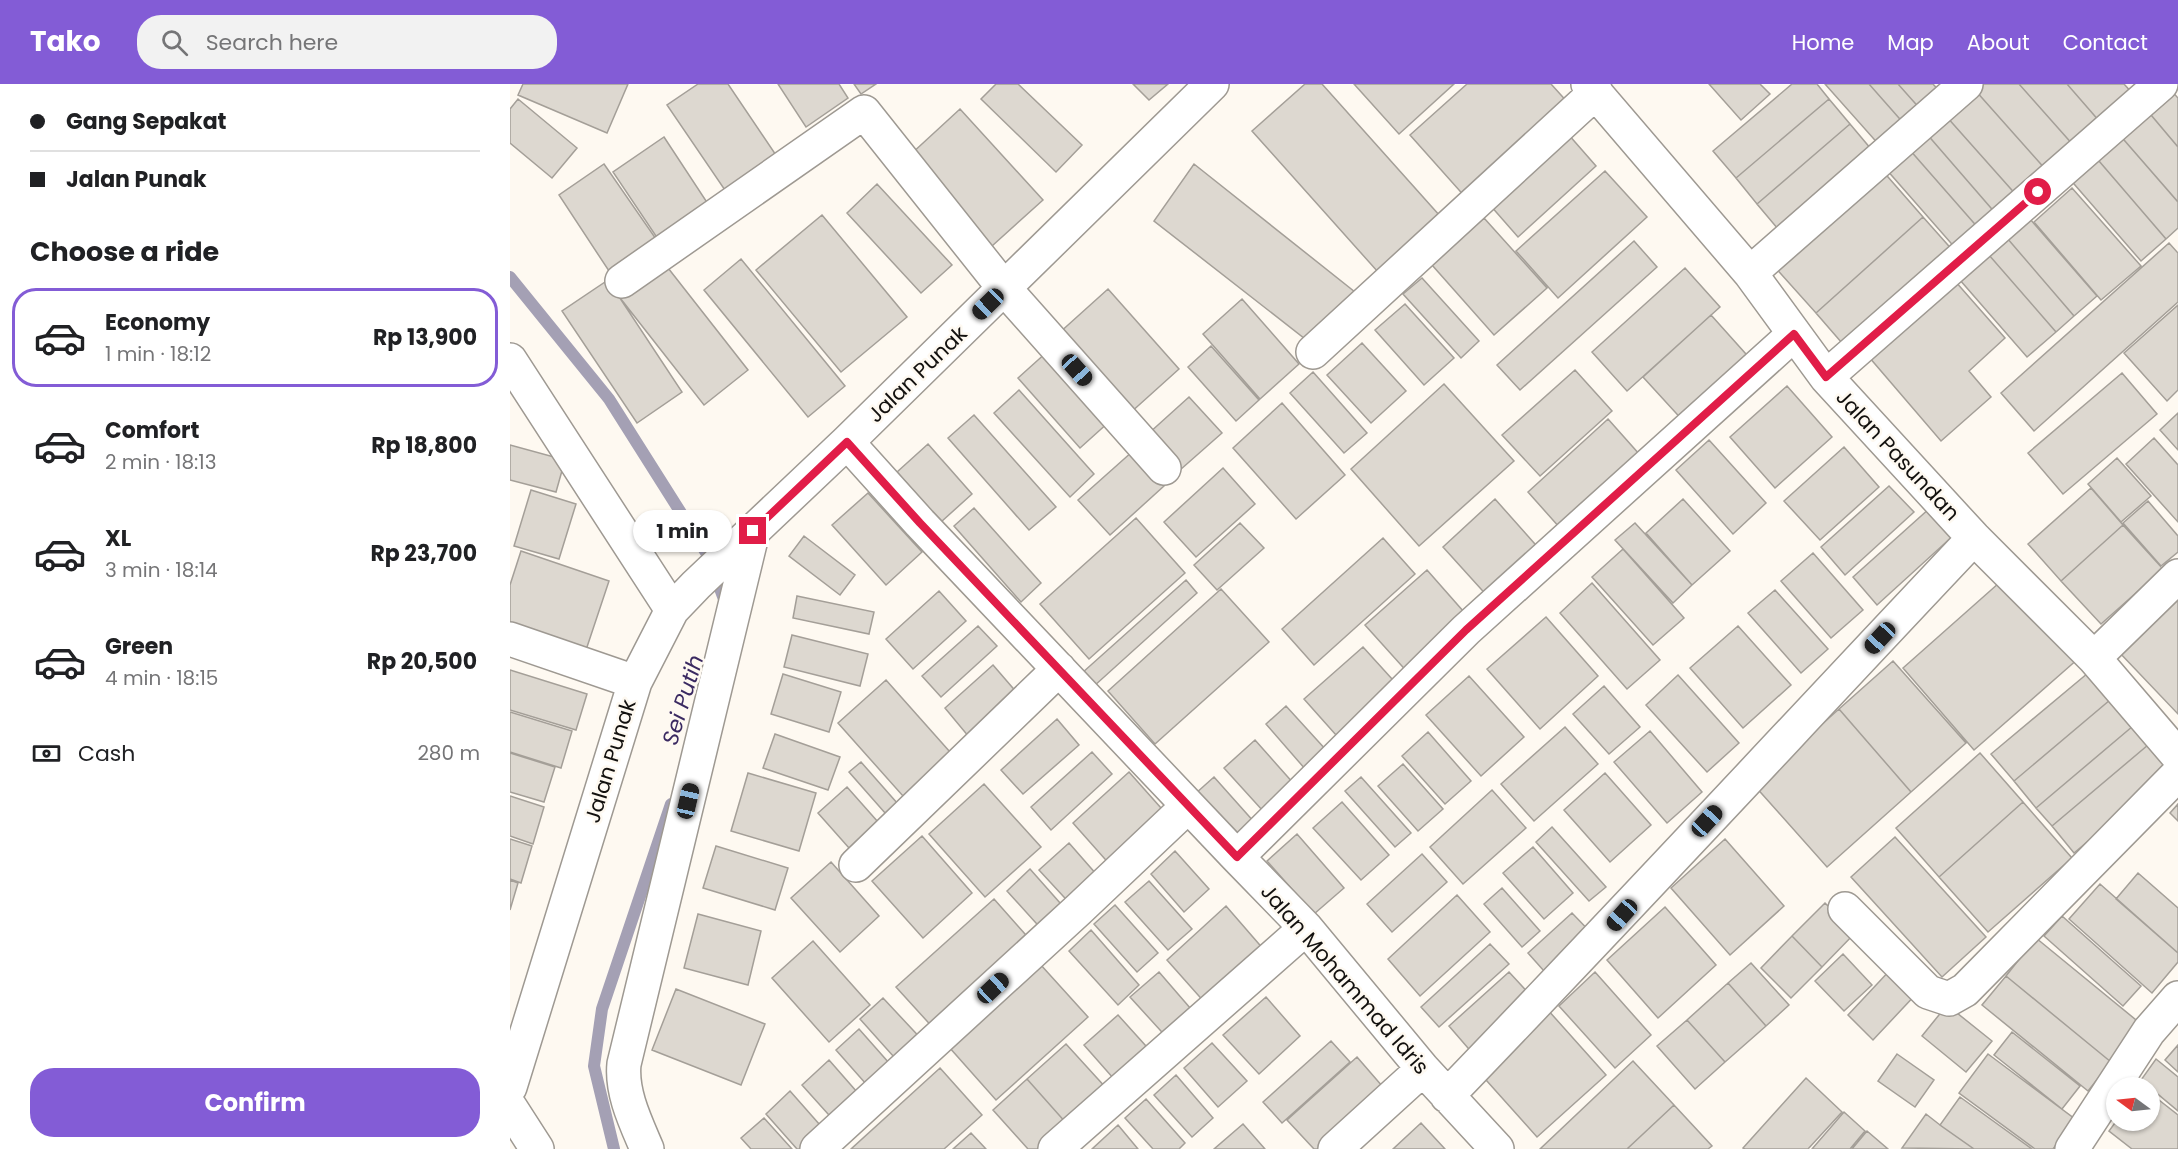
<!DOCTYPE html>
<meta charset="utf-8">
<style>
:root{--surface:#fff;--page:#f2f2f2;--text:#202124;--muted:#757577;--line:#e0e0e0;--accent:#835cd6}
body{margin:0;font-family:Poppins,sans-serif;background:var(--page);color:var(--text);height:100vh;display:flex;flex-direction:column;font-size:22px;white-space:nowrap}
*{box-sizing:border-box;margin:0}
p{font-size:20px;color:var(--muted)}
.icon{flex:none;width:33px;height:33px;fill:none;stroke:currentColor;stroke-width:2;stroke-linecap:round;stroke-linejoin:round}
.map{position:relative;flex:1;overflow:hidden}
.details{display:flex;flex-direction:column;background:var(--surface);width:510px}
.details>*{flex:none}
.top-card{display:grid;align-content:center;height:132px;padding:0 30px;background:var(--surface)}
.needle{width:39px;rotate:285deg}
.tools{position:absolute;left:1596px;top:993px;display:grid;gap:12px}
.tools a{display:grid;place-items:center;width:54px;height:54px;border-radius:50%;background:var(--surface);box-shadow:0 2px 4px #0004;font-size:30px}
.end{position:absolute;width:27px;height:27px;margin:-14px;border:8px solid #e11d48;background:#fff;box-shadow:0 0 0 3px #fff}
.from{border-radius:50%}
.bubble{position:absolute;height:42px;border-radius:21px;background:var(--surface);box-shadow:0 2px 4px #0004;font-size:20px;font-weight:700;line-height:42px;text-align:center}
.car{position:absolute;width:18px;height:36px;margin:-18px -9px;border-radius:8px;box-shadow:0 0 4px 2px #0007;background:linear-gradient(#222 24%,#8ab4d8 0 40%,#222 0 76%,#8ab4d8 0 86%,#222 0)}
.top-card b{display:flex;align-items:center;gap:21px;height:57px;font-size:22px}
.top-card b+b{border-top:2px solid var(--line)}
.top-card i{width:15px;height:15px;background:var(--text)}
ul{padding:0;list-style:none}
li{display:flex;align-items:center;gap:18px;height:99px;margin:0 12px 9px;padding:0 18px;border:3px solid transparent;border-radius:24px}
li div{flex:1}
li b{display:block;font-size:22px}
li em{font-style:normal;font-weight:700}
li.selected{border-color:var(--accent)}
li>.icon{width:54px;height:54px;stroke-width:1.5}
h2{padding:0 30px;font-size:27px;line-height:72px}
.pay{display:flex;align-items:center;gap:15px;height:66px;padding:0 30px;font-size:22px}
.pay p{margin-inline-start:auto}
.cta{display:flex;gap:12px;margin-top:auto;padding:12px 30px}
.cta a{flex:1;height:69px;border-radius:24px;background:var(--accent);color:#fff;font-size:24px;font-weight:700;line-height:69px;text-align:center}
header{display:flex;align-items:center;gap:36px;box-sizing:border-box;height:84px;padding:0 30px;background:var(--accent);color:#fff}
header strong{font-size:28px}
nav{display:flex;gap:33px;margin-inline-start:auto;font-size:21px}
.search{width:420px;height:54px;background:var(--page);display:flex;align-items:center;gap:15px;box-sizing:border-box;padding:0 21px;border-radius:24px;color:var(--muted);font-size:22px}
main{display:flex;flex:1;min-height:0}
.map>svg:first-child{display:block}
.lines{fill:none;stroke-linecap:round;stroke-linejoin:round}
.stream{stroke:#a4a0b4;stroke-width:12}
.building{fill:#ddd8d0;stroke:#a49f98;stroke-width:1.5}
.minor-casing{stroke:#9e9992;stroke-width:36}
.minor{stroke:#fff;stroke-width:33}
.route{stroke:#e11d48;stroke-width:8}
.labels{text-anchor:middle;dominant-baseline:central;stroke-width:5;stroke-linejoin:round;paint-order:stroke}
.street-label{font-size:21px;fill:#12100e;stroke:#fef9f1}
.water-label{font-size:22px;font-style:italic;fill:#3a2961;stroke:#fef9f1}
</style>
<header>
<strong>Tako</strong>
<div class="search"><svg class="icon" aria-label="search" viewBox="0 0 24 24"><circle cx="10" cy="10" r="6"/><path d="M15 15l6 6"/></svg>Search here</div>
<nav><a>Home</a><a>Map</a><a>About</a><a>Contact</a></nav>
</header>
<main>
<section class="details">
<div class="top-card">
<b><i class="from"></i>Gang Sepakat</b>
<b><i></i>Jalan Punak</b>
</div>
<h2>Choose a ride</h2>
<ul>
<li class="selected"><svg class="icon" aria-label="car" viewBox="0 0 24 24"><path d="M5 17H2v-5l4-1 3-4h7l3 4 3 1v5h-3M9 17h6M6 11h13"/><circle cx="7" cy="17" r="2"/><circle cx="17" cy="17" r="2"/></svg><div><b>Economy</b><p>1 min · 18:12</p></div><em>Rp 13,900</em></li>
<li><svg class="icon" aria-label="car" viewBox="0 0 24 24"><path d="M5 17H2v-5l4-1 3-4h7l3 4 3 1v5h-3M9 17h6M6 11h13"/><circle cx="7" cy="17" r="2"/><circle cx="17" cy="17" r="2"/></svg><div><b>Comfort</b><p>2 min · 18:13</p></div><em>Rp 18,800</em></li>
<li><svg class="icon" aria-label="car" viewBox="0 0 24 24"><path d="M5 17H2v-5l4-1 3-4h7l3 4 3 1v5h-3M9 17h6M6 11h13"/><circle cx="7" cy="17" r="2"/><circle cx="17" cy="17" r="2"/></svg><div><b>XL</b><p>3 min · 18:14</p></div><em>Rp 23,700</em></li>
<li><svg class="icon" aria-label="car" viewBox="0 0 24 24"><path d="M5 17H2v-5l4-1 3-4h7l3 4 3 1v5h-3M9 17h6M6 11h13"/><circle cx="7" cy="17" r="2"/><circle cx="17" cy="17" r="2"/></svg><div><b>Green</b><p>4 min · 18:15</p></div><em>Rp 20,500</em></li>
</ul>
<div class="pay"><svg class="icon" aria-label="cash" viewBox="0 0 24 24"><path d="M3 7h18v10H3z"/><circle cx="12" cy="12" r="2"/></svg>Cash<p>280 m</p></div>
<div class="cta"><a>Confirm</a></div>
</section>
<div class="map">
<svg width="1668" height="1065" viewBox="0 0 1668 1065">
<rect width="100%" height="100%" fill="#fef9f1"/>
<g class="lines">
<path class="stream" d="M0,193L99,315L197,470L215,518L214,522
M104,1065L84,982L92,925L161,720"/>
</g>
<path class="building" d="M13,0H118L97,49L8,11Z
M188,0H218L272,80L221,115L157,21Z
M268,0H329L338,14L296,43Z
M344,0H366L351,10Z
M486,0H508L572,61L546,88L471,15Z
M623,0H658L639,16Z
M795,0H812L930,132L868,188L742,47Z
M844,0H944L889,50Z
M957,0H1041L1060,21L957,115L900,51Z
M1199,0H1250L1260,10L1231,36Z
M1282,0H1307L1319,15L1226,94L1203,67Z
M1315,0H1359L1396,42L1371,63Z
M1359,0H1388L1412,27L1396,42Z
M1388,0H1423L1431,9L1412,27Z
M1472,0H1509L1564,62L1537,87L1465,6Z
M1509,0H1557L1590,38L1564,62Z
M1557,0H1614L1623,10L1590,38Z
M1659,4L1668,14V63L1636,25Z
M1465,6L1537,87L1508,113L1436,32Z
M8,15L67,64L42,94L0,59V25Z
M1319,15L1340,40L1247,120L1226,94Z
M450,25L533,116L482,162L400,71Z
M1636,25L1668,63V118L1608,49Z
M1436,32L1508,113L1487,131L1416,49Z
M1340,40L1361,65L1268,145L1247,120Z
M1416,49L1487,131L1470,146L1399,65Z
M1608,49L1668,118V144L1656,155L1583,70Z
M1058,50L1086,82L1008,153L980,121Z
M154,53L204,129L154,164L103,88Z
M1399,65L1470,146L1447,166L1376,85Z
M1583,70L1656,155L1631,177L1558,93Z
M94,80L146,155L99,187L49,111Z
M684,80L850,212L799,258L644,137Z
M1371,85L1413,133L1306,229L1263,181Z
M1095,87L1137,133L1048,214L1006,167Z
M367,100L442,181L411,209L337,129Z
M1562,104L1631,182L1591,216L1524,138Z
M1513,127L1587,212L1564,232L1491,147Z
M312,131L397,233L331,288L246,186Z
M1413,133L1445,169L1338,266L1306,229Z
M974,134L1037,204L984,251L922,181Z
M1491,147L1564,232L1546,248L1472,163Z
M1124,157L1147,183L1010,306L987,281Z
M1659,159L1668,169V218L1524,347L1491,309Z
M1472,163L1546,248L1517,273L1443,188Z
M151,175L238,286L194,321L107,210Z
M231,175L335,302L298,333L194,206Z
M1175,184L1210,223L1117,307L1082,268Z
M912,194L969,257L951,274L893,210Z
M98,196L172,308L127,339L52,227Z
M1445,197L1495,254L1459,287L1481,313L1431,357L1359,273Z
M598,205L669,285L619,330L548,250Z
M732,215L789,280L750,315L693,250Z
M895,220L944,274L914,301L865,246Z
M1668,221V306L1657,317L1614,269Z
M1201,231L1244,279L1176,340L1133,293Z
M852,259L896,307L861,339L817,291Z
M701,262L749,316L726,337L678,283Z
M538,267L600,337L570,364L508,294Z
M1065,286L1102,327L1030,392L992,351Z
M803,288L857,349L834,369L780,309Z
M1612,289L1647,330L1553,410L1518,369Z
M934,300L1004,377L909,462L841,385Z
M1277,302L1322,353L1265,404L1220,353Z
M509,306L584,390L560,413L484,329Z
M679,313L712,349L670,386L638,350Z
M772,319L835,391L786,435L723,364Z
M1668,329V366L1650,346Z
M464,331L546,423L519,446L438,354Z
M1098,335L1130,371L1050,444L1018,408Z
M1644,354L1668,381V438L1616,380Z
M1199,356L1256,419L1223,450L1166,386Z
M418,360L462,410L431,438L387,388Z
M0,361L55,376L46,408L0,396Z
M1334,363L1369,403L1310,456L1274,417Z
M623,367L654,402L600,451L568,416Z
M1607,374L1641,412L1611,438L1578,400Z
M713,384L745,420L686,473L654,438Z
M1379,402L1404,428L1335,491L1311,463Z
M1581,404L1613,441L1551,497L1518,460Z
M21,406L66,420L49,475L4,462Z
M358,409L412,468L376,501L322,441Z
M985,415L1032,468L980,515L933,463Z
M1173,415L1220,467L1182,501L1136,449Z
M1638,417L1668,452V468L1651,482L1613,439Z
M464,424L531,499L511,518L444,442Z
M1420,424L1444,451L1367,521L1343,493Z
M626,434L675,489L579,575L530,520Z
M730,439L754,464L707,506L684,481Z
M1125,439L1182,501L1163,519L1105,456Z
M1613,441L1653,485L1591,540L1551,497Z
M294,452L345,491L330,511L279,472Z
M873,454L905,490L804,581L772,545Z
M1113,465L1174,534L1143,561L1082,493Z
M11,467L99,497L76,566L0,541V501Z
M1303,469L1353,526L1321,554L1271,497Z
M917,486L961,536L900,591L855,541Z
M1498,491L1569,574L1464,666L1393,584Z
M676,496L687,509L583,603L572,589Z
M1082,499L1150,576L1117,605L1050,529Z
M711,505L759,558L645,660L598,607Z
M1265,506L1318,565L1291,589L1238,529Z
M429,507L456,537L403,585L376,555Z
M1668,508V630L1608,567Z
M287,512L364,528L359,550L283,534Z
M1036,533L1088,592L1030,645L977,585Z
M468,542L487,562L431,613L412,592Z
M1228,542L1281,601L1233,644L1180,584Z
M282,551L358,570L350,602L274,583Z
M853,563L892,606L834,660L794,615Z
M1383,577L1456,659L1401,708L1329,625Z
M483,581L508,610L459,653L435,624Z
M0,586L77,610L66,646L0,626Z
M1578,589L1600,616L1504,697L1481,670Z
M273,590L331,608L319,648L261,630Z
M1168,591L1229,659L1197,688L1136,621Z
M959,592L1014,653L971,692L916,631Z
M376,596L448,677L401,721L328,639Z
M1094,602L1130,643L1099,670L1063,630Z
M1600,616L1623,642L1526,724L1504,697Z
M776,622L817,667L796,686L756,640Z
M1329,625L1401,708L1317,783L1244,701Z
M0,628L62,647L51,684L0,668Z
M547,635L569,661L513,710L491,686Z
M1623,642L1638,661L1542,742L1526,724Z
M1055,643L1088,680L1024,737L991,700Z
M1140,647L1192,708L1157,739L1104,678Z
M918,648L961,697L935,720L892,672Z
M265,650L330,673L318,706L253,684Z
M745,656L784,700L753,727L714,684Z
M1638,661L1660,688L1564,769L1542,742Z
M582,668L602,690L541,746L521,723Z
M0,669L45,683L34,718L0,708Z
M1470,669L1513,718L1429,793L1386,744Z
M351,678L395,728L383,738L339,688Z
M893,680L933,725L908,747L868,702Z
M619,688L659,733L602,783L563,739Z
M238,689L306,709L289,767L221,747Z
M1095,689L1141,741L1100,778L1054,726Z
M704,693L745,739L726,757L685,710Z
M851,693L901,749L885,763L835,707Z
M474,700L531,763L475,813L419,750Z
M337,703L376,747L347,773L308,729Z
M982,706L1016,744L953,800L920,763Z
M0,712L34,723L23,760L0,752Z
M832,718L879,771L851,796L803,744Z
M1513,718L1562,774L1478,848L1429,793Z
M1668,720V737L1660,729Z
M1042,743L1096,803L1079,817L1026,758Z
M787,750L834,804L804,830L757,777Z
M412,752L462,809L413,854L362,797Z
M1385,753L1476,853L1432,893L1341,793Z
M0,755L22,762L11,799L0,795Z
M1215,755L1274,822L1220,871L1161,804Z
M559,759L594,799L565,825L529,786Z
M206,762L278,784L265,826L193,804Z
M1023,763L1063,809L1034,835L993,789Z
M665,767L699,805L674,828L641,790Z
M912,770L937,798L882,848L857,820Z
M321,778L369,832L330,868L281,814Z
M520,785L558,828L535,849L497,807Z
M1628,789L1668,824V869L1606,815Z
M0,796L8,799L0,826Z
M639,797L682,845L658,866L615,818Z
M1590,800L1668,869V878L1642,909L1559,835Z
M992,804L1030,847L1012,863L974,820Z
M947,811L980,848L910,912L878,875Z
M484,815L523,859L426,947L386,903Z
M1315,819L1345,849L1312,883L1282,852Z
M605,821L648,869L627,888L584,840Z
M716,822L755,867L696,920L657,876Z
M1155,823L1206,881L1148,934L1097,876Z
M1062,829L1087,855L1042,896L1018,869Z
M188,830L251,847L238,901L174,884Z
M1552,832L1631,902L1613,922L1534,852Z
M581,846L629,901L608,921L559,867Z
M1282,852L1312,883L1281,914L1251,884Z
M1526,854L1631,940L1601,978L1496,892Z
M303,857L360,921L319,958L262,894Z
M980,860L999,880L929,943L911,923Z
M1333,870L1362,901L1334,927L1305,897Z
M1241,879L1279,921L1256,942L1218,899Z
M530,880L578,933L486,1016L439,963Z
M1382,884L1408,908L1363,956L1338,931Z
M649,888L687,932L660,957L620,913Z
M999,888L1025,916L964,971L939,942Z
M1085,888L1141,951L1105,984L1049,922Z
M1496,892L1601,978L1578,1007L1472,921Z
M1218,899L1256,942L1215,978L1177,936Z
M166,905L255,940L231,1001L142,966Z
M756,913L790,952L749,990L713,951Z
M373,914L416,960L392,982L350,935Z
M1437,921L1482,957L1456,988L1412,952Z
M1037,925L1096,991L1027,1053L968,987Z
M608,931L645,972L611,1003L574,961Z
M1177,936L1215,978L1185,1005L1147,962Z
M349,945L387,988L364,1009L326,966Z
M1502,948L1570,1002L1552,1025L1484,971Z
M821,957L840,978L772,1039L753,1018Z
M702,959L737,997L708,1023L674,984Z
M556,960L597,1005L557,1040L517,995Z
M1668,961V988L1655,976Z
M1387,970L1424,996L1405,1023L1368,997Z
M1478,970L1565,1035L1543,1065H1525L1449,1009Z
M847,973L879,1010L818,1065H804L777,1036Z
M1646,975L1668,993V1027L1631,996Z
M319,976L354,1016L327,1040L292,1001Z
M1123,977L1164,1021L1117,1065H1030Z
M430,984L472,1031L434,1065H341Z
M666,991L703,1034L682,1053L644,1011Z
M1296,994L1332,1028L1298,1065H1235L1233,1064Z
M517,995L557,1040L537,1065H518L483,1026Z
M280,1007L317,1049L299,1065H287L256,1030Z
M1640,1009L1668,1031V1065H1622L1599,1047L1607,1036H1640Z
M1450,1013L1522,1065H1464L1430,1041Z
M636,1015L675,1059L669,1065H643L615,1034Z
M1164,1021L1202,1062L1198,1065H1117Z
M1334,1028L1355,1047L1340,1065H1302Z
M1416,1030L1430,1041L1464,1065L1392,1064Z
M254,1034L282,1065H241L231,1054Z
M911,1039L935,1065H883Z
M733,1040L755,1065H704Z
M608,1041L628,1065H582Z
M1357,1047L1378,1065H1342Z
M461,1049L476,1065H443Z"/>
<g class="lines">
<g class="minor-casing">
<path id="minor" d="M1078,0L1240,189L1316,293L1464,454L1584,574L1668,672
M1240,189L1456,0
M112,197L354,28L494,204L654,384
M803,268L1086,8
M0,276L162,526
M1316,293L1651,0
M337,358L410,439L727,773L796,844L913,985L987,1065
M0,555L125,598
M1584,574L1668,492
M727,773L956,546L1284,250
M346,781L549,585
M1335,825L1418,908L1439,915L1455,906L1668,690
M0,1003L125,598L162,526L186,501L337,358L702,0
M937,1012C1115,828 1288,640 1464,454
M0,1023L27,1065
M137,1065C126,1039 111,1009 114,980L243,447
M307,1065L568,826L678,722
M545,1065L796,844
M825,1065L913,985
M1562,1065L1639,947L1668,914"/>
</g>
<use href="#minor" class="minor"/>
</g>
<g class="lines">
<path class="route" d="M243,447L337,358L410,439L727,773L956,546L1284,250L1316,293L1528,108"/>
</g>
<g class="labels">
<g class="street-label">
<text transform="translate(407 290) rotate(-44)">Jalan Punak</text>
<text transform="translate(1388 371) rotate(47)">Jalan Pasundan</text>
<text transform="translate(100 677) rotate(-73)">Jalan Punak</text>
<text transform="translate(835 895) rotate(49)">Jalan Mohammad Idris</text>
</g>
<g class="water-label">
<text transform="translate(173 616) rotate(-73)">Sei Putih</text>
</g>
</g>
</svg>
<div class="tools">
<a><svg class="needle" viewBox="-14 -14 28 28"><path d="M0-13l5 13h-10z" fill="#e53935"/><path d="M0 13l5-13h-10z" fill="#757577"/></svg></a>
</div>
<i class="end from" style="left:1528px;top:108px"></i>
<i class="end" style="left:243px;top:447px"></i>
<div class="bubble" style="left:123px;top:426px;width:99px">1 min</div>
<i class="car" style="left:478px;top:220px;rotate:226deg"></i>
<i class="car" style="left:567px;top:286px;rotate:138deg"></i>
<i class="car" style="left:1370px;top:554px;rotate:223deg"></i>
<i class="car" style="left:178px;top:717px;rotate:13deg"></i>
<i class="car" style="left:1197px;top:737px;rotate:43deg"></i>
<i class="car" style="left:1112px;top:831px;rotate:222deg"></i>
<i class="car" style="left:483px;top:904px;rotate:47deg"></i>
</div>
</main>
